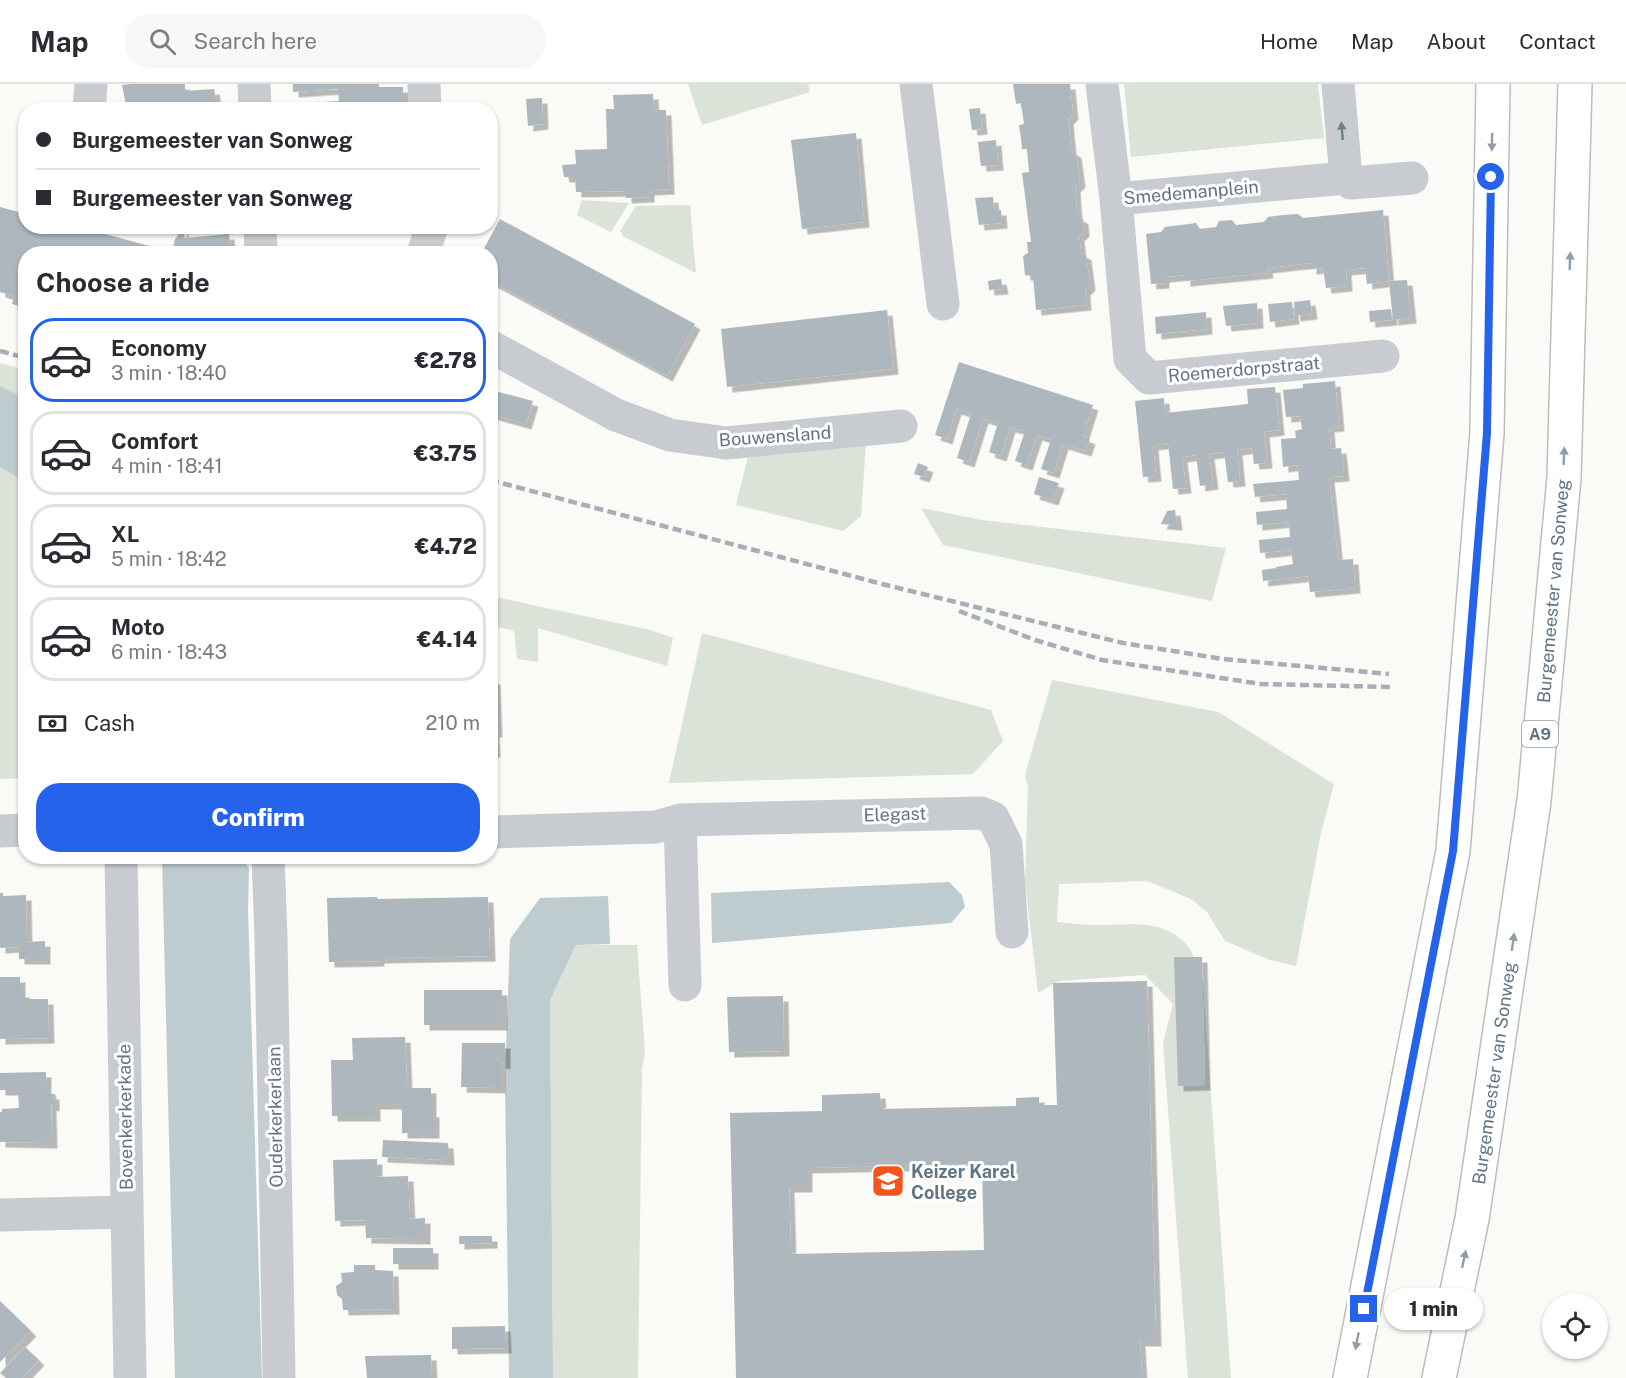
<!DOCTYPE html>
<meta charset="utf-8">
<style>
:root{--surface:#fff;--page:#f7f7f7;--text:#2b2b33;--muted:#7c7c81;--line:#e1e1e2;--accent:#2563eb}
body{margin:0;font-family:"Public Sans",sans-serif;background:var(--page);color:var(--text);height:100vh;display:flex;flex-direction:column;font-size:22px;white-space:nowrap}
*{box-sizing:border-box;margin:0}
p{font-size:20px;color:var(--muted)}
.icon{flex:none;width:33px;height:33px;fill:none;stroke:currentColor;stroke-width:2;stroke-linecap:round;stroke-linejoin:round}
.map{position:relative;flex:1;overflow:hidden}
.drawer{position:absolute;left:18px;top:162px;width:480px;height:618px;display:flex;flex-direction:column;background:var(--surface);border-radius:24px;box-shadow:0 2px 4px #0004}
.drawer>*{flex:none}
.top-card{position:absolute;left:18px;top:18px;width:480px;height:132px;border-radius:24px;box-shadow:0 2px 4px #0004;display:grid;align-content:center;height:132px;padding:0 18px;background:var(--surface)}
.tools{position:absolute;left:1542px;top:1209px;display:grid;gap:12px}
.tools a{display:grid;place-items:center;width:66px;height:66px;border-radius:50%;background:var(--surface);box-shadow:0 2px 4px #0004;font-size:30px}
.end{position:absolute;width:27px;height:27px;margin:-14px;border:8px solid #2563eb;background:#fff;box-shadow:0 0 0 3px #fff}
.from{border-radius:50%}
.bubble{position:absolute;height:42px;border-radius:21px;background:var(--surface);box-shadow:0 2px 4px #0004;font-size:20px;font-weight:800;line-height:42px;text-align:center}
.top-card b{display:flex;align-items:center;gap:21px;height:57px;font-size:22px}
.top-card b+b{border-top:2px solid var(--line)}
.top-card i{width:15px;height:15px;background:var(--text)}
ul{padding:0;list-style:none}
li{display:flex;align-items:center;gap:18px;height:84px;margin:0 12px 9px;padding:0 6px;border:3px solid var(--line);border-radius:24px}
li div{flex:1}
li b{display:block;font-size:22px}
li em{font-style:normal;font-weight:800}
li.on{border-color:var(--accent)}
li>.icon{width:54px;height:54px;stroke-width:1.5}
h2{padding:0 18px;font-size:27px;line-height:72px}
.pay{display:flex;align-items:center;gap:15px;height:66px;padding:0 18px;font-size:22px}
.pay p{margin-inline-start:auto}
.cta{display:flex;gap:12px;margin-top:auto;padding:12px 18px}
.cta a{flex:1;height:69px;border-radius:24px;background:var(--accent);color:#fff;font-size:24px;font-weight:800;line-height:69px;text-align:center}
header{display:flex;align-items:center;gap:36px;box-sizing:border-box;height:84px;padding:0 30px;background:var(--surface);border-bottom:2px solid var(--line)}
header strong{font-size:28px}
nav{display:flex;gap:33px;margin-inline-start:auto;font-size:21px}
.search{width:420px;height:54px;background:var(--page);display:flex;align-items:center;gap:15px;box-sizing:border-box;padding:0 21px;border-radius:24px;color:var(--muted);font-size:22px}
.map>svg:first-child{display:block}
.green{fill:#dbe2d8}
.water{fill:#becbcf}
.building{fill:#adb7bd;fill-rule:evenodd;filter:url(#shadow)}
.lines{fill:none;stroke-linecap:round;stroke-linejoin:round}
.highway-casing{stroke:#babec1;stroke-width:36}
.minor{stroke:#c8ccd0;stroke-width:33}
.highway{stroke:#fff;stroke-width:33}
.rail{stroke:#a7aeb5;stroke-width:4.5;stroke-dasharray:9 4.5;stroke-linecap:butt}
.oneway{fill:#6c7e8c}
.oneway2{fill:#919eaa}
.route{stroke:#2563eb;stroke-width:8}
.labels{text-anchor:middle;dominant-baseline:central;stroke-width:6;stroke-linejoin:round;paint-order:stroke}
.shield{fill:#fff;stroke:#919eaa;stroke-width:1.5}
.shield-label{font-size:16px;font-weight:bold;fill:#627585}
.street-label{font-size:18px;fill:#627585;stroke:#fff}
.poi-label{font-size:18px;font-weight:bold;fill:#627585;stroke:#fff;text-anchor:start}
</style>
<header>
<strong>Map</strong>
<div class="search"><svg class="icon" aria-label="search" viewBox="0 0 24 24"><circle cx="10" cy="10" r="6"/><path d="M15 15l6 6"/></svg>Search here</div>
<nav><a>Home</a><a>Map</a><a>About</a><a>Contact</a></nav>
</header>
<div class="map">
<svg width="1626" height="1294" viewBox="0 0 1626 1294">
<defs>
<filter id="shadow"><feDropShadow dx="5.5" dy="5.5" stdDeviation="0" flood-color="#0004"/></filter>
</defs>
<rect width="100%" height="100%" fill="#fafaf7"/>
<path class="green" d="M688,0H808L810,8L702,41Z
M1124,0H1318L1324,54L1131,73Z
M582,116L629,119L611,148L577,131Z
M690,121L696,189L624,153L620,147L636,122Z
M0,279L26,286L25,694L0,695Z
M866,360L861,432L843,447L736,421L749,368Z
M921,424L982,436L1226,464L1212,517L943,461Z
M491,512L650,546L673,554L667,582L538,544V578L517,575L514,547L491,541Z
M702,549L991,626L1003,657L973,690L669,699Z
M1052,596L1218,628L1334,700L1321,749L1296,882L1270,876L1225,857L1207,828L1191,815L1147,797L1059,800L1057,838C1071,839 1085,841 1099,841C1129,841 1163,834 1186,860C1195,870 1198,886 1203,898L1231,1294H1188L1163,959L1173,920L1145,891L1059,897L1038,909L1025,797L1028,702L1025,691Z
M576,861H637L645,968L642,985L638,1294H553L550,916Z"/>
<path class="water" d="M0,302L25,315V398L0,383Z
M162,773H240L249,784L248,826L262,1294H175Z
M949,798L962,811L965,823L951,839L712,859L711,809Z
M608,812L610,860L576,861L550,916L553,1294H509L505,994L510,855L540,814Z"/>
<path class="building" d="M131,0H185V7L214,5L218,26H127L122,1Z
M293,0H379V3H403V26H293V20L339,17L338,5L293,8Z
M1013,0H1070L1073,30L1068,35L1071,65L1076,69L1078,83L1080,98L1075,103L1077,131L1083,135L1084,147L1079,152L1081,168L1086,171L1090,201L1085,206L1086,221L1036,226L1033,192L1025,191L1023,172L1028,169L1027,158H1031L1022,89L1029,88L1027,65H1022L1021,54L1019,41L1024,40L1021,19L1016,20Z
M653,10L654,26H666L669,105L649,106V113L626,114V107L576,108L575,93H564L562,81L576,80L575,66L607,65L606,25H614L613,11Z
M542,14L543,40L528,42L526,15Z
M980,24L982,45L972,46L969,25Z
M856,49L864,138L802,145L791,56Z
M996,56L998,81L981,82L978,58Z
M993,113L994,126H1001L1002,139L979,141L975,114Z
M0,123L26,130V142H75L172,168L175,155L183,144L185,154L229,150L231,170H26V224L12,220L14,212L0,208Z
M1383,126L1389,197L1407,196L1411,234L1393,236L1389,197L1367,200L1365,184L1346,186L1347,202L1326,204L1323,184L1311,185V179L1267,184L1268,189L1185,197V191L1164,193V199L1151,200L1146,150L1161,148L1165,143L1196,139L1200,145L1216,143L1219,137L1232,136L1236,141L1264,138L1268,133L1283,131L1298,130L1303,134Z
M500,135L695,240L667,292L490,197V170H481Z
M1001,195L1003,205L989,206L988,197Z
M1310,216L1312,230L1295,232L1294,218Z
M1292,218L1294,235L1270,238L1268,220Z
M1257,219L1258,239L1226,242L1223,222Z
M1391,225L1392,236L1370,238L1369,227Z
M887,226L893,285L727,303L721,245Z
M1206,228L1207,245L1156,250L1155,233Z
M959,278L1093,321L1083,352L1090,355L1086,367L1063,360L1054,389L1041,385L1051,356L1037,351L1027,381L1015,377L1025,347L1010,343L1001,372L989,368L998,339L983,334L969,378L957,374L971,330L956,325L947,355L935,351Z
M1335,297L1339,342L1329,343L1331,365L1341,364L1344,392L1329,393L1338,476L1353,475L1355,504L1310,508L1308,492L1263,497L1262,486L1276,484V483L1293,480L1291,466L1260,469L1259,456L1290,453L1289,438L1257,441L1256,428L1287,425L1286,410L1255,413L1253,400L1299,396L1298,381L1283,383L1281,355L1296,354L1295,347L1302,345L1300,332L1286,333L1283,306L1303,304V300Z
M1275,303L1279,346L1264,348L1267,379L1254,380L1252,364L1237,366L1240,397L1228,398L1224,368L1209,370L1213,400L1200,402L1196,371L1182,373L1186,404L1173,405L1168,359L1153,361L1156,392L1143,393L1135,317L1164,314L1165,329L1248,320L1247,305Z
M495,307L533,317L526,340L490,330Z
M918,379L928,383L924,393L914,390Z
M1039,393L1059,399L1053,416L1034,410Z
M1175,426L1177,441L1161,440L1167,427Z
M490,595H495L497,648H494L495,668H490Z
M0,809H3V812L26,811L27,858L45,857V875H19V863L0,864Z
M377,813L378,815L488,813L490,872L379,874V877L329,878L327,814Z
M1174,873H1202L1205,1001L1178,1002Z
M0,893H20V908H24V915H48L49,954L0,955Z
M1147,897L1156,1257H1140L1142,1294H736L730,1029L822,1027V1011L880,1009L881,1025L1016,1022V1014L1039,1013V1021H1057L1053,899ZM982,1080L984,1166L791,1170L789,1103H807V1084Z
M424,906H502V941H424Z
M783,912L784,967L729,968L727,913Z
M405,953L407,1004H431V1028H434V1049H402V1022L394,1020H375V1032H332L331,976H353L352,954Z
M462,959H505V980L500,979V1004L461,1003Z
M46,988V1005H50L51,1010H54V1022L51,1021L52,1059L0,1058V1028H2V1025L19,1024L18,1006H0V989Z
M383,1056L448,1059L449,1076L382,1073Z
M377,1075V1093L408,1092L410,1135L425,1134V1155L366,1154L365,1136L335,1137L333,1076Z
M459,1152H492V1159L459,1160Z
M393,1164H433V1180H393Z
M354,1181H375V1186L393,1187L394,1225L343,1226L342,1215L337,1211L336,1202L342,1198L341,1189L354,1188Z
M0,1217L31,1247L0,1278Z
M505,1242L506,1264L452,1265V1243Z
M25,1263L39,1276L22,1294H6L0,1289Z
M431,1271L432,1294H367L365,1272Z"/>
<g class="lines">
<g class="highway-casing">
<path id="highway" d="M1350,1294L1453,767L1487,349L1493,0
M1439,1294L1472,1135L1534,717L1564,394L1575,0"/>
</g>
<path class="minor" d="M254,0L255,26
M424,0L425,26
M916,0L943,220
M1102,0L1116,115L1346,94
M1338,0L1346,94
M89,26L91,0
M1346,94L1351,99L1412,94
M1116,115L1130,275L1149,294L1383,272
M260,142L261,170
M423,170L432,142
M490,262L616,331L670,351L726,359L901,342
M680,736L685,901
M0,747L26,746
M490,748L656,743L680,736L981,729L993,734L1006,760L1012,848
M121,772L130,1294
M268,772L271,854L279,1294
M0,1131L127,1128"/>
<use href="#highway" class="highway"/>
<path class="rail" d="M0,267L26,274
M490,396L882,500L1123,559L1223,575L1389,590
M959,527L1035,556L1102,576L1261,600L1390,603"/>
</g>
<defs><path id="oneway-solid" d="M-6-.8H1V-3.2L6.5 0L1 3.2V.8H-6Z" transform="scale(1.5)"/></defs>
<use class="oneway" href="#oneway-solid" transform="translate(1342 47) rotate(-95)"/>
<g class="oneway2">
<use href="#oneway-solid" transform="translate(1492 58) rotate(91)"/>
<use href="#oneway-solid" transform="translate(1570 177) rotate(-88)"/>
<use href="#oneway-solid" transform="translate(1564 372) rotate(-88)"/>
<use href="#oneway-solid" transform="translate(1513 858) rotate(-82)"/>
<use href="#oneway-solid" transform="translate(1464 1175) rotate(-78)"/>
<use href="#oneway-solid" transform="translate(1357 1257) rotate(101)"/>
</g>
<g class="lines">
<path class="route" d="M1364,1225L1453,767L1487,349L1491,93"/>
</g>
<defs>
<g id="school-square" transform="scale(1.725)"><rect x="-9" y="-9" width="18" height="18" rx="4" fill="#f4551d" stroke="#fff"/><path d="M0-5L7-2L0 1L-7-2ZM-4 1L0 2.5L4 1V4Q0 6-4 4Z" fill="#fff"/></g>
</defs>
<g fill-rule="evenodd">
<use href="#school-square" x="888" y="1097"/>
</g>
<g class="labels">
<rect class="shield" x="1522" y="637" width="36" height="26" rx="4.5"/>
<g class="shield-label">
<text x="1540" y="650">A9</text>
</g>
<g class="street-label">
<text transform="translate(1191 108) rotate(-5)">Smedemanplein</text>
<text transform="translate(1244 285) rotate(-5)">Roemerdorpstraat</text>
<text transform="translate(775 352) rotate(-4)">Bouwensland</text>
<text transform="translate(1553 507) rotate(-85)">Burgemeester van Sonweg</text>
<text transform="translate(895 730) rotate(-2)">Elegast</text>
<text transform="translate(1494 989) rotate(-82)">Burgemeester van Sonweg</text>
<text transform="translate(125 1033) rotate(-91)">Bovenkerkerkade</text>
<text transform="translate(275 1033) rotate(-91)">Ouderkerkerlaan</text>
</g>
<g class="poi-label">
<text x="911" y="1087">Keizer Karel<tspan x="911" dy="21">College</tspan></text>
</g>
</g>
</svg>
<div class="tools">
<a><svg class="icon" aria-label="locate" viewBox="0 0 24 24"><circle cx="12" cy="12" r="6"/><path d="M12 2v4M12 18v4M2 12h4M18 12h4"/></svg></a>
</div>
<i class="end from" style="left:1491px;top:93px"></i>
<i class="end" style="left:1364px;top:1225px"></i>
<div class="bubble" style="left:1384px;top:1204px;width:99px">1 min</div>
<div class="top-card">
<b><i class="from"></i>Burgemeester van Sonweg</b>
<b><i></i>Burgemeester van Sonweg</b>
</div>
<section class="drawer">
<h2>Choose a ride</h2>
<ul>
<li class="on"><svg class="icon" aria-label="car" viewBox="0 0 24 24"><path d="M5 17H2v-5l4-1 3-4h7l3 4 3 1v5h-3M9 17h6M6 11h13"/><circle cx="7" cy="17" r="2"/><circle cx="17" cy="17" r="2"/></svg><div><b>Economy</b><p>3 min · 18:40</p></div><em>€2.78</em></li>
<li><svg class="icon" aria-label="car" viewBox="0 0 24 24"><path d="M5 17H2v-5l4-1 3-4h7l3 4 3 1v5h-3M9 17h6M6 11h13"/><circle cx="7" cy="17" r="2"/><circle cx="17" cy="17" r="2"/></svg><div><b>Comfort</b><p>4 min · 18:41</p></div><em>€3.75</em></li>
<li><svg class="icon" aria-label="car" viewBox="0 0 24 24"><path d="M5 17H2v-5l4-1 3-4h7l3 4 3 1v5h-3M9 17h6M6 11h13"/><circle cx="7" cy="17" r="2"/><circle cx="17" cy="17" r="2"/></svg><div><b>XL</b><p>5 min · 18:42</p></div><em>€4.72</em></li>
<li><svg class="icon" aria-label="car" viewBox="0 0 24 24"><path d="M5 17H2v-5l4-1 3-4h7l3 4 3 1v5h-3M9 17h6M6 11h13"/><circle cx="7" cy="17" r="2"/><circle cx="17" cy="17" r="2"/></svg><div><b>Moto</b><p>6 min · 18:43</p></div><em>€4.14</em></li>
</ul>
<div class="pay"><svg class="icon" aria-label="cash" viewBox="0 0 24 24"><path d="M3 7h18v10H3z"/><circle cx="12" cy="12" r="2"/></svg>Cash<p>210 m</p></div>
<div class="cta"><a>Confirm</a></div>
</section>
</div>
